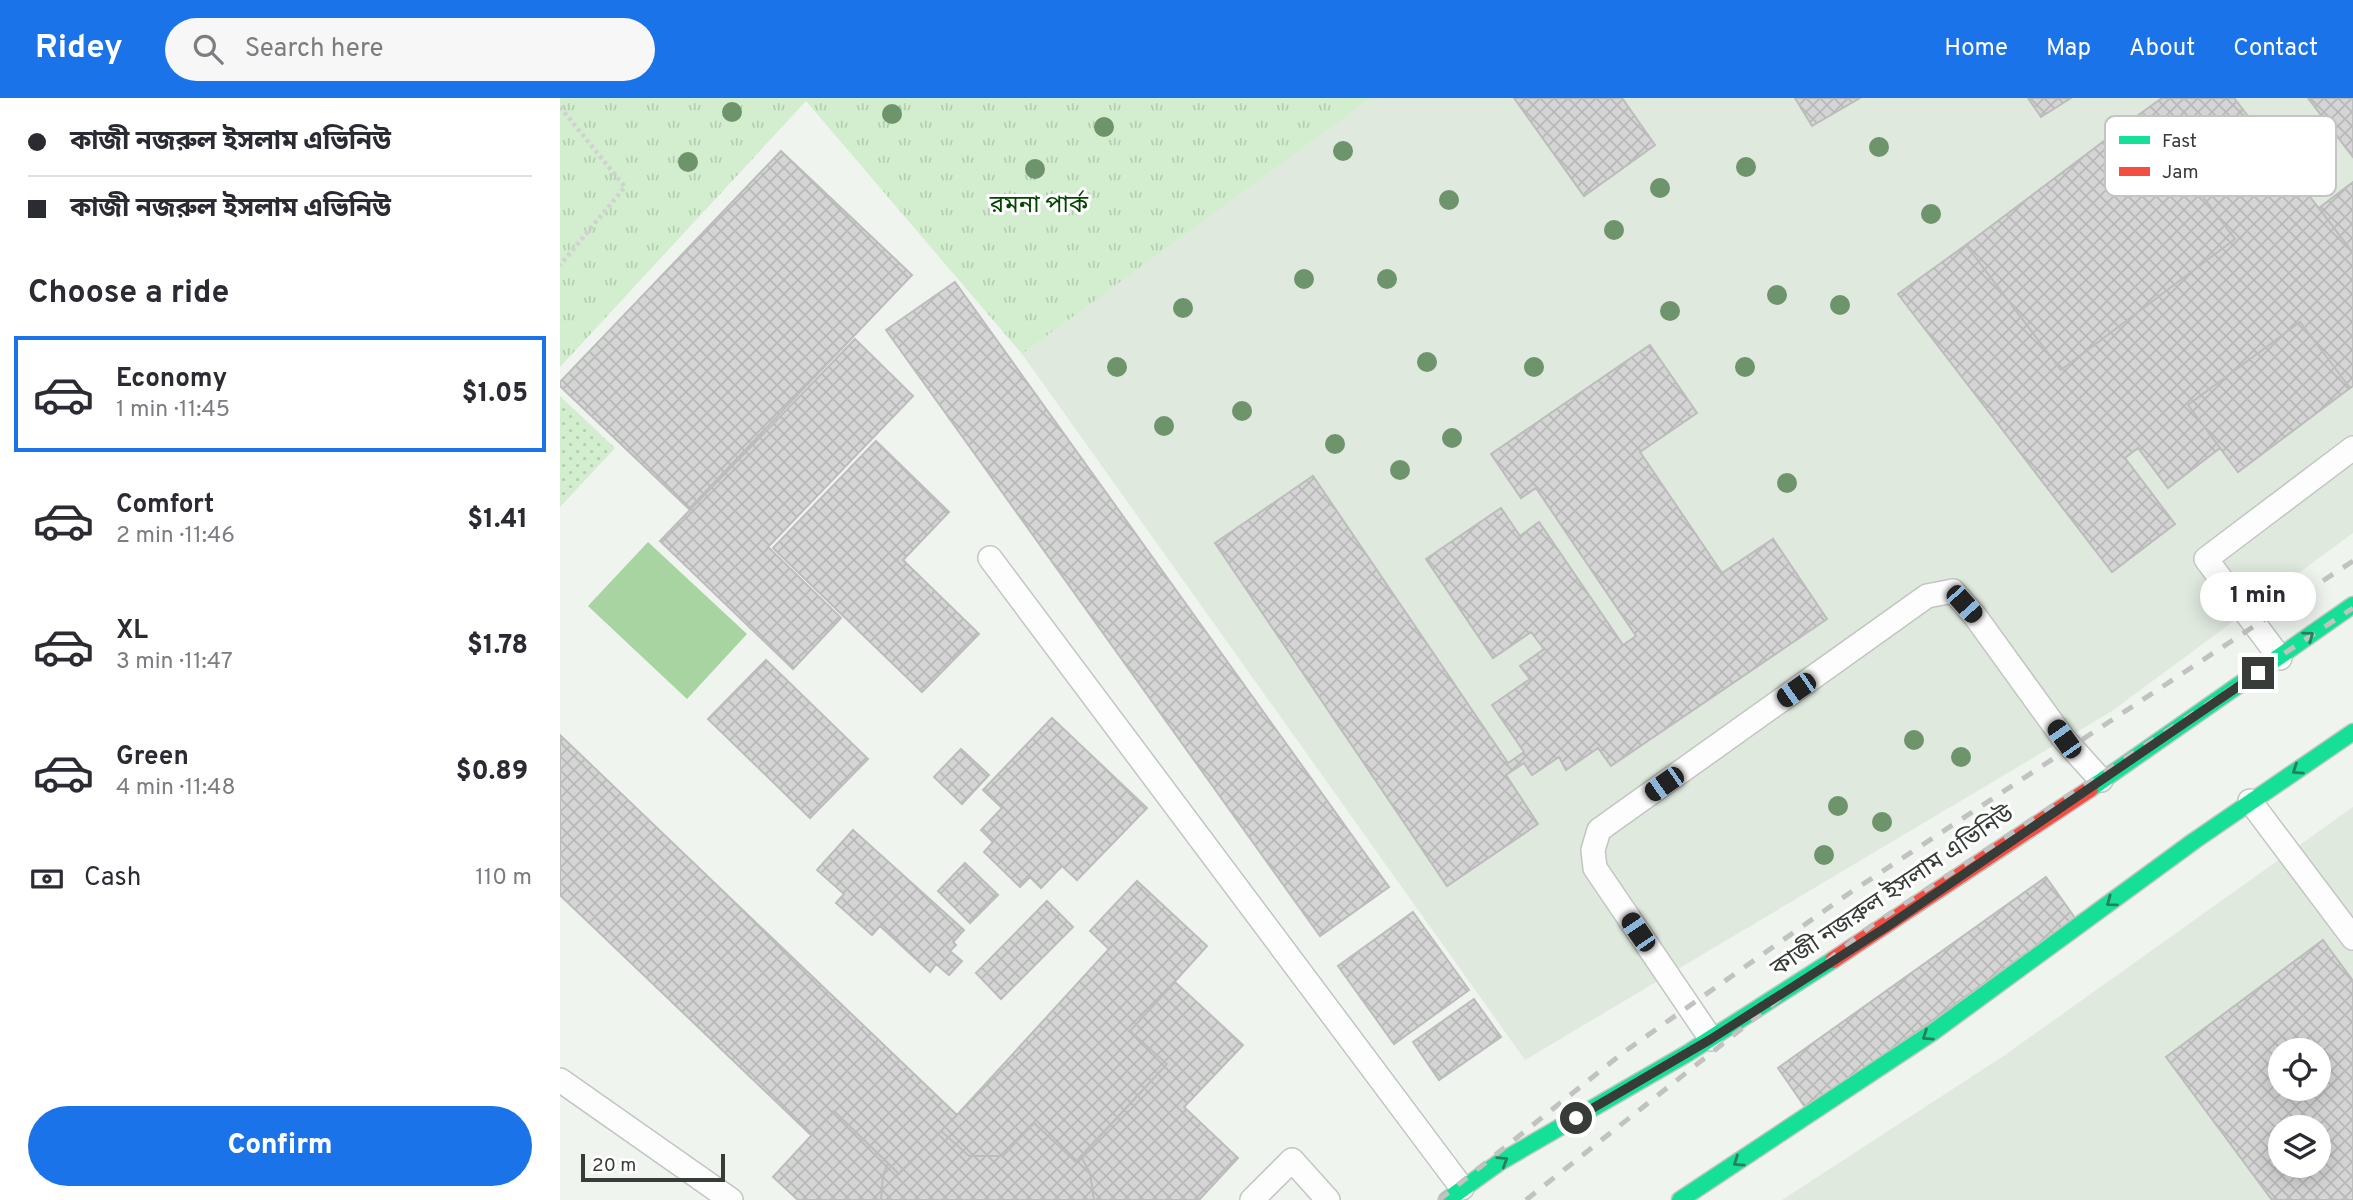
<!DOCTYPE html>
<meta charset="utf-8">
<style>
:root{--surface:#fff;--page:#f7f7f7;--text:#2b2b33;--muted:#7c7c81;--line:#e1e1e2;--accent:#1a73e8}
body{margin:0;font-family:Overpass,"Noto Sans Bengali",sans-serif;background:var(--page);color:var(--text);height:100vh;display:flex;flex-direction:column;font-size:26px;white-space:nowrap}
*{box-sizing:border-box;margin:0}
p{font-size:23px;color:var(--muted)}
.icon{flex:none;width:38px;height:38px;fill:none;stroke:currentColor;stroke-width:2;stroke-linecap:round;stroke-linejoin:round}
.map{position:relative;flex:1;overflow:hidden}
.details{display:flex;flex-direction:column;background:var(--surface);width:560px}
.details>*{flex:none}
.guide{display:grid;align-content:center;height:154px;padding:0 28px;background:var(--surface)}
.controls{position:absolute;left:1708px;top:940px;display:grid;gap:14px}
.controls a{display:grid;place-items:center;width:63px;height:63px;border-radius:50%;background:var(--surface);box-shadow:0 4px 18px #0003;font-size:35px}
.scale{position:absolute;left:21px;bottom:18px;width:144px;box-sizing:border-box;padding-left:7px;border:4px solid #383c38;border-top:0;font-size:19px;line-height:24px;white-space:nowrap;color:#383c38;-webkit-text-stroke:5px #fff;paint-order:stroke}
.end{position:absolute;width:32px;height:32px;margin:-16px;border:9px solid #383c38;background:#fff;box-shadow:0 0 0 4px #fff}
.from{border-radius:50%}
.bubble{position:absolute;height:49px;border-radius:24px;background:var(--surface);box-shadow:0 4px 18px #0003;font-size:23px;font-weight:800;line-height:49px;text-align:center}
.car{position:absolute;width:21px;height:42px;margin:-21px -10px;border-radius:9px;box-shadow:0 0 5px 2px #0007;background:linear-gradient(#222 24%,#8ab4d8 0 40%,#222 0 76%,#8ab4d8 0 86%,#222 0)}
.guide b{display:flex;align-items:center;gap:24px;height:66px;font-size:26px}
.guide b+b{border-top:2px solid var(--line)}
.guide i{width:18px;height:18px;background:var(--text)}
ul{padding:0;list-style:none}
li{display:flex;align-items:center;gap:21px;height:116px;margin:0 14px 10px;padding:0 14px;border:4px solid transparent;border-radius:0px}
li div{flex:1}
li b{display:block;font-size:26px}
li em{font-style:normal;font-weight:800}
li.active{border-color:var(--accent)}
li>.icon{width:63px;height:63px;stroke-width:1.5}
h2{padding:0 28px;font-size:32px;line-height:84px}
.pay{display:flex;align-items:center;gap:18px;height:77px;padding:0 28px;font-size:26px}
.pay p{margin-inline-start:auto}
.action{display:flex;gap:14px;margin-top:auto;padding:14px 28px}
.action a{flex:1;height:80px;border-radius:42px;background:var(--accent);color:#fff;font-size:28px;font-weight:800;line-height:80px;text-align:center}
header{display:flex;align-items:center;gap:42px;box-sizing:border-box;height:98px;padding:0 35px;background:var(--accent);color:#fff}
header strong{font-size:33px}
nav{display:flex;gap:38px;margin-inline-start:auto;font-size:24px}
.search{width:490px;height:63px;background:var(--page);display:flex;align-items:center;gap:18px;box-sizing:border-box;padding:0 24px;border-radius:38px;color:var(--muted);font-size:26px}
main{display:flex;flex:1;min-height:0}
.map>svg:first-child{display:block}
.built{fill:#dfe9de;fill-rule:evenodd}
.grass{fill:url(#grass-dots)}
.park{fill:url(#park-tufts)}
.water{fill:#a8d4a2}
.building{fill:url(#building-cross-hatch);stroke:#bcbcbc;stroke-width:2;fill-rule:evenodd}
.lines{fill:none;stroke-linecap:round;stroke-linejoin:round}
.lane-casing{stroke:#c2c6c2;stroke-width:26}
.fast-casing{stroke:#c2c6c2;stroke-width:19}
.jam-casing{stroke:#c2c6c2;stroke-width:19}
.path{stroke:#d0d2d0;stroke-width:4.5;stroke-dasharray:3.5 3.5;stroke-linecap:butt}
.lane{stroke:#fdfdfd;stroke-width:23}
.fast{stroke:#16e098;stroke-width:16}
.jam{stroke:#f24e42;stroke-width:16}
.rail{stroke:#c1c2c1;stroke-width:5;stroke-dasharray:12 12;stroke-linecap:butt}
.tree{fill:#6e946c}
.oneway{stroke:#2a7e5e}
.route{stroke:#383c38;stroke-width:9}
.labels{text-anchor:middle;dominant-baseline:central;stroke-width:6;stroke-linejoin:round;paint-order:stroke}
.park-label{font-size:24px;fill:#054500;stroke:#fff}
.street-label{font-size:24px;fill:#383c38;stroke:#fff}
.key{fill:#fff;stroke:#c3c4c3;stroke-width:2}
.key-label{font-size:19px;fill:#383c38}
</style>
<header>
<strong>Ridey</strong>
<div class="search"><svg class="icon" aria-label="search" viewBox="0 0 24 24"><circle cx="10" cy="10" r="6"/><path d="M15 15l6 6"/></svg>Search here</div>
<nav><a>Home</a><a>Map</a><a>About</a><a>Contact</a></nav>
</header>
<main>
<section class="details">
<div class="guide">
<b><i class="from"></i>কাজী নজরুল ইসলাম এভিনিউ</b>
<b><i></i>কাজী নজরুল ইসলাম এভিনিউ</b>
</div>
<h2>Choose a ride</h2>
<ul>
<li class="active"><svg class="icon" aria-label="car" viewBox="0 0 24 24"><path d="M5 17H2v-5l4-1 3-4h7l3 4 3 1v5h-3M9 17h6M6 11h13"/><circle cx="7" cy="17" r="2"/><circle cx="17" cy="17" r="2"/></svg><div><b>Economy</b><p>1 min · 11:45</p></div><em>$1.05</em></li>
<li><svg class="icon" aria-label="car" viewBox="0 0 24 24"><path d="M5 17H2v-5l4-1 3-4h7l3 4 3 1v5h-3M9 17h6M6 11h13"/><circle cx="7" cy="17" r="2"/><circle cx="17" cy="17" r="2"/></svg><div><b>Comfort</b><p>2 min · 11:46</p></div><em>$1.41</em></li>
<li><svg class="icon" aria-label="car" viewBox="0 0 24 24"><path d="M5 17H2v-5l4-1 3-4h7l3 4 3 1v5h-3M9 17h6M6 11h13"/><circle cx="7" cy="17" r="2"/><circle cx="17" cy="17" r="2"/></svg><div><b>XL</b><p>3 min · 11:47</p></div><em>$1.78</em></li>
<li><svg class="icon" aria-label="car" viewBox="0 0 24 24"><path d="M5 17H2v-5l4-1 3-4h7l3 4 3 1v5h-3M9 17h6M6 11h13"/><circle cx="7" cy="17" r="2"/><circle cx="17" cy="17" r="2"/></svg><div><b>Green</b><p>4 min · 11:48</p></div><em>$0.89</em></li>
</ul>
<div class="pay"><svg class="icon" aria-label="cash" viewBox="0 0 24 24"><path d="M3 7h18v10H3z"/><circle cx="12" cy="12" r="2"/></svg>Cash<p>110 m</p></div>
<div class="action"><a>Confirm</a></div>
</section>
<div class="map">
<svg width="1793" height="1102" viewBox="0 0 1793 1102">
<defs>
<pattern id="grass-dots" width="8" height="8" patternUnits="userSpaceOnUse" patternTransform="scale(1.75)"><rect width="8" height="8" fill="#d2eece"/><path d="M2 2h.1M6 6h.1" fill="none" stroke="#b5cdb2" stroke-width="1.8" stroke-linecap="round"/></pattern>
<pattern id="park-tufts" width="24" height="20" patternUnits="userSpaceOnUse" patternTransform="scale(1.75)"><rect width="24" height="20" fill="#d2eece"/><path d="M3 7l-1-3M5 7V3M7 7l1-3M15 17l-1-3M17 17v-4M19 17l1-3" fill="none" stroke="#b5cdb2"/></pattern>
<pattern id="building-cross-hatch" width="8" height="8" patternUnits="userSpaceOnUse" patternTransform="scale(1.75)"><rect width="8" height="8" fill="#d4d5d4"/><path d="M0 0l8 8M0 8l8-8" fill="none" stroke="#b7b8b7"/></pattern>
</defs>
<rect width="100%" height="100%" fill="#eff4ef"/>
<path class="built" d="M808,0H1793V435L1552,613L965,962L462,256Z
M1793,709V1102H1222L1445,957ZM1720,952H1759V990H1720ZM1720,1029H1759V1068H1720Z"/>
<path class="grass" d="M0,298L55,350L0,409Z"/>
<path class="park" d="M0,0H810L462,256L246,3L0,269Z"/>
<path class="water" d="M88,444L187,536L127,601L28,508Z"/>
<path class="building" d="M954,0H1062L1095,47L1024,98Z
M1235,0H1300L1252,28Z
M1468,0H1511L1481,19Z
M1602,0H1674L1793,155V288L1790,290L1740,224L1628,307L1660,350L1608,390L1578,350L1565,360L1615,426L1552,474L1338,196L1406,147L1501,272L1675,141L1580,16Z
M1748,0H1793V59Z
M1580,16L1675,141L1501,272L1406,147Z
M221,53L352,177L129,411L0,288V284Z
M1793,84V155L1759,110Z
M395,184L829,789L760,838L326,232Z
M1740,224L1790,290L1678,374L1628,307Z
M295,241L353,298L208,449L281,520L233,571L100,443Z
M1090,247L1137,315L1080,354L1162,475L1213,441L1267,521L1051,668L1038,650L1006,672L999,659L972,677L964,665L946,677L978,726L887,788L655,445L753,378L948,665L964,654L932,607L970,581L960,568L984,551L971,534L933,560L866,461L941,410L960,438L979,424L1063,547L1076,538L976,390L961,400L931,356Z
M316,343L389,414L343,462L419,536L362,594L213,450Z
M206,562L308,661L250,720L148,621Z
M492,620L587,710L517,782L502,768L481,790L470,779L460,789L424,754L433,744L421,732L442,710L423,692Z
M0,637L397,1017L549,851L530,833L577,783L647,848L570,933L607,966L516,1064L474,1025L443,1058H409L381,1033L339,1076L274,1013L251,1037L0,797Z
M401,651L429,677L402,706L374,679Z
M293,732L404,832L393,844L396,847L390,853L402,863L389,877L376,866L370,874L320,828L312,837L276,805L284,796L257,772Z
M405,765L438,797L410,825L378,793Z
M1486,779L1515,820L1247,1012L1218,970Z
M487,803L513,829L441,901L416,875Z
M853,814L909,892L834,946L778,868Z
M1763,842L1793,883V1102H1712L1606,959ZM1720,952H1759V990H1720ZM1720,1029H1759V1068H1720Z
M615,884L683,947L624,1009L678,1060L639,1102H534L530,1075L521,1058L607,966L570,933Z
M914,901L941,939L879,982L853,944Z
M274,1013L328,1065L323,1077L321,1102H238L213,1079Z
M474,1025L516,1064L521,1058L530,1075L534,1102H321L323,1077L328,1065L339,1076L381,1033L409,1058H443Z"/>
<g class="lines">
<g class="lane-casing">
<path id="lane" d="M430,460L902,1090
M1720,560L1646,461L1793,350
M1690,703L1793,840
M1151,941L1035,770L1033,752L1039,732L1367,498L1393,493L1415,518L1504,641L1541,682
M0,982L171,1102
M692,1102L732,1062L768,1102"/>
</g>
<g class="fast-casing">
<path id="fast" d="M1530,691L1793,507
M887,1102L940,1064L1128,955L1273,862
M1120,1102L1373,934L1634,743L1793,634"/>
</g>
<g class="jam-casing">
<path id="jam" d="M1273,862L1530,691"/>
</g>
<path class="path" d="M0,9L65,89L0,167"/>
<use href="#lane" class="lane"/>
<use href="#fast" class="fast"/>
<use href="#jam" class="jam"/>
<path class="rail" d="M879,1102L1064,954L1291,794L1793,463
M966,1102L1311,828L1793,510"/>
</g>
<g class="tree">
<circle cx="172" cy="14" r="10"/>
<circle cx="332" cy="16" r="10"/>
<circle cx="544" cy="29" r="10"/>
<circle cx="1319" cy="49" r="10"/>
<circle cx="783" cy="53" r="10"/>
<circle cx="128" cy="64" r="10"/>
<circle cx="1186" cy="69" r="10"/>
<circle cx="475" cy="71" r="10"/>
<circle cx="1100" cy="90" r="10"/>
<circle cx="889" cy="102" r="10"/>
<circle cx="1371" cy="116" r="10"/>
<circle cx="1054" cy="132" r="10"/>
<circle cx="744" cy="181" r="10"/>
<circle cx="827" cy="181" r="10"/>
<circle cx="1217" cy="197" r="10"/>
<circle cx="1280" cy="207" r="10"/>
<circle cx="623" cy="210" r="10"/>
<circle cx="1110" cy="213" r="10"/>
<circle cx="867" cy="264" r="10"/>
<circle cx="557" cy="269" r="10"/>
<circle cx="974" cy="269" r="10"/>
<circle cx="1185" cy="269" r="10"/>
<circle cx="682" cy="313" r="10"/>
<circle cx="604" cy="328" r="10"/>
<circle cx="892" cy="340" r="10"/>
<circle cx="775" cy="346" r="10"/>
<circle cx="840" cy="372" r="10"/>
<circle cx="1227" cy="385" r="10"/>
<circle cx="1354" cy="642" r="10"/>
<circle cx="1401" cy="659" r="10"/>
<circle cx="1278" cy="708" r="10"/>
<circle cx="1322" cy="724" r="10"/>
<circle cx="1264" cy="757" r="10"/>
</g>
<defs><path id="oneway-chevron" d="M-2-3.5L2.5 0L-2 3.5" fill="none" stroke-width="1.6" stroke-linecap="round" stroke-linejoin="round" transform="scale(1.75)"/></defs>
<g class="oneway">
<use href="#oneway-chevron" transform="translate(1749 538) rotate(-36)"/>
<use href="#oneway-chevron" transform="translate(1737 672) rotate(146)"/>
<use href="#oneway-chevron" transform="translate(1551 804) rotate(144)"/>
<use href="#oneway-chevron" transform="translate(1367 938) rotate(146)"/>
<use href="#oneway-chevron" transform="translate(943 1063) rotate(-32)"/>
<use href="#oneway-chevron" transform="translate(1178 1064) rotate(146)"/>
</g>
<g class="lines">
<path class="route" d="M1016,1020L1151,941L1328,828L1698,575"/>
</g>
<g class="labels">
<g class="park-label">
<text x="479" y="108">রমনা পার্ক</text>
</g>
<g class="street-label">
<text transform="translate(1333 794) rotate(-34)">কাজী নজরুল ইসলাম এভিনিউ</text>
</g>
</g>
<rect x="1545" y="18" width="231" height="80" rx="10" class="key"/>
<rect x="1559" y="38" width="31" height="8" fill="#16e098"/>
<rect x="1559" y="69" width="31" height="9" fill="#f24e42"/>
<g class="key-label">
<text x="1602" y="49">Fast</text>
<text x="1602" y="80">Jam</text>
</g>
</svg>
<div class="controls">
<a><svg class="icon" aria-label="locate" viewBox="0 0 24 24"><circle cx="12" cy="12" r="6"/><path d="M12 2v4M12 18v4M2 12h4M18 12h4"/></svg></a>
<a><svg class="icon" aria-label="layers" viewBox="0 0 24 24"><path d="M12 4l9 5-9 5-9-5zM3 14l9 5 9-5"/></svg></a>
</div>
<div class="scale">20 m</div>
<i class="end from" style="left:1016px;top:1020px"></i>
<i class="end" style="left:1698px;top:575px"></i>
<div class="bubble" style="left:1640px;top:474px;width:116px">1 min</div>
<i class="car" style="left:1404px;top:506px;rotate:138deg"></i>
<i class="car" style="left:1236px;top:592px;rotate:235deg"></i>
<i class="car" style="left:1504px;top:641px;rotate:325deg"></i>
<i class="car" style="left:1104px;top:686px;rotate:235deg"></i>
<i class="car" style="left:1078px;top:834px;rotate:326deg"></i>
</div>
</main>
